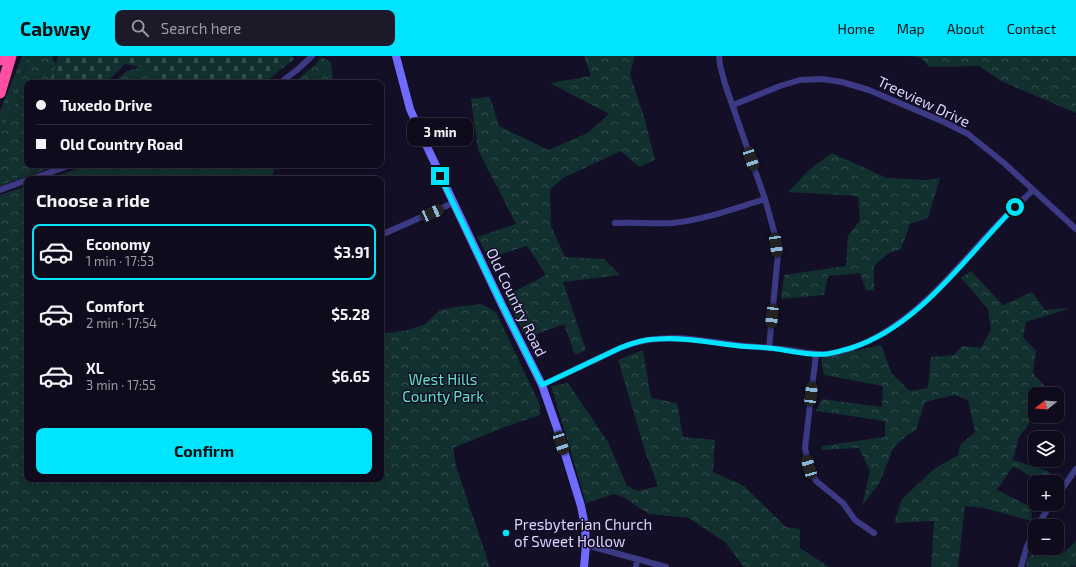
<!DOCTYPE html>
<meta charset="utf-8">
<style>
:root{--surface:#0e0b1c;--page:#1c1929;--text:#f1f3f6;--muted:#9b9ba3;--line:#2e2b3b;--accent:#00e5ff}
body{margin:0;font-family:"Exo 2",sans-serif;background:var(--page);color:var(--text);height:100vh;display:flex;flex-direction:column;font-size:15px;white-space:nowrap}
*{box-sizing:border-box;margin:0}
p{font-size:13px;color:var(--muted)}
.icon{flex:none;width:22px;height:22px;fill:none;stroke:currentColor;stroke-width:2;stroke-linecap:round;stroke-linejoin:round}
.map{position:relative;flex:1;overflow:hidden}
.sheet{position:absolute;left:24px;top:120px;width:360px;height:306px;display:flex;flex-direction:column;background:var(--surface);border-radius:8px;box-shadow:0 2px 6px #0003,0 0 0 1px var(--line)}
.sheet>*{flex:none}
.banner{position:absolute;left:24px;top:24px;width:360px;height:88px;border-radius:8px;box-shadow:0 2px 6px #0003,0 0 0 1px var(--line);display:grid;align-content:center;height:88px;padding:0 12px;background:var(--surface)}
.needle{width:26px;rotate:253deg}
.fabs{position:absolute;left:1028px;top:331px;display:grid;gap:8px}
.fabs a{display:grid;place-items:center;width:36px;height:36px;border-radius:8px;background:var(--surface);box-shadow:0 2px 6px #0003,0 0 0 1px var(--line);font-size:20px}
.end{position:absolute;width:18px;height:18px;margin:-9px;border:5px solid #00e5ff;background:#111;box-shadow:0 0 0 2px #111}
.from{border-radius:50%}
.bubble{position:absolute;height:28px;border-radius:8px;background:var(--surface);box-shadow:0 2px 6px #0003,0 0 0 1px var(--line);font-size:13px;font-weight:700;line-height:28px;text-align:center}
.car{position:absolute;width:12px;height:24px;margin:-12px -6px;border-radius:5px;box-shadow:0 0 3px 1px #0007;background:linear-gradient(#222 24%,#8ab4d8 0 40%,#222 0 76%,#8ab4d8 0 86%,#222 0)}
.banner b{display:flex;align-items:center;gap:14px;height:38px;font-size:15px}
.banner b+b{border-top:1px solid var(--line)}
.banner i{width:10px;height:10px;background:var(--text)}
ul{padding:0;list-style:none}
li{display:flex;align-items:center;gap:12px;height:56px;margin:0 8px 6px;padding:0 4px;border:2px solid transparent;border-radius:8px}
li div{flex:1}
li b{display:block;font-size:15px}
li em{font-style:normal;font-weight:700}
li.on{border-color:var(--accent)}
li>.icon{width:36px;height:36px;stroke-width:1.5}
h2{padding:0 12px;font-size:18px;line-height:48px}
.button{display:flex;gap:8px;margin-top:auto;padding:8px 12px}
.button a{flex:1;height:46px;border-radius:8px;background:var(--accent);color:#111;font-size:16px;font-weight:700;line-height:46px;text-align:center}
header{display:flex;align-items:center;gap:24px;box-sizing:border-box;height:56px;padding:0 20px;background:var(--accent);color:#111}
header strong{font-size:19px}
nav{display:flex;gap:22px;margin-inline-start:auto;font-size:14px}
.search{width:280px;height:36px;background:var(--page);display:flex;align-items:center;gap:10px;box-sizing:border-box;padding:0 14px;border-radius:8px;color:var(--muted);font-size:15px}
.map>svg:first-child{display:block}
.grass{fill:url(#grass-tufts)}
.forest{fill:url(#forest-crowns)}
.cemetery{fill:url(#cemetery-stones)}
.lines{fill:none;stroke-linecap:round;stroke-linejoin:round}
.minor{stroke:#3d3a85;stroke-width:6}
.secondary{stroke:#6f6bff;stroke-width:8}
.motorway{stroke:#ff4fa3;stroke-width:11}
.route{stroke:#00e5ff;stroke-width:5}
.poi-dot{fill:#00e5ff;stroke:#130f26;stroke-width:1.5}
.labels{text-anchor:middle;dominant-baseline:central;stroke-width:3;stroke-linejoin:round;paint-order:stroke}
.street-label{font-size:15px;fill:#d9d4ff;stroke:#130f26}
.park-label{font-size:15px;fill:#5fe0c0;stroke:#130f26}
.poi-label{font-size:15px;fill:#d9d4ff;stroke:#130f26;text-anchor:start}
</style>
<header>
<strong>Cabway</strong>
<div class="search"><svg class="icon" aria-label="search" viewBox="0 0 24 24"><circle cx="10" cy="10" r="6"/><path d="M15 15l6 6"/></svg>Search here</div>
<nav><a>Home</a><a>Map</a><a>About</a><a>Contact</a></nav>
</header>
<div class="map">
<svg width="1076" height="511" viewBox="0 0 1076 511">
<defs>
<pattern id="grass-tufts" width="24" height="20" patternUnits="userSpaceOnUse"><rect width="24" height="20" fill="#12302f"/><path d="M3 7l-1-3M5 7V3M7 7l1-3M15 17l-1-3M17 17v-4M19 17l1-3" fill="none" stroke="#344d4e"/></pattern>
<pattern id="forest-crowns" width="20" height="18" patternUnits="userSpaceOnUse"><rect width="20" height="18" fill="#12302f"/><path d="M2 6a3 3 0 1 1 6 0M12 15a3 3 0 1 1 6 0" fill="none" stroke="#344d4e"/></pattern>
<pattern id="cemetery-stones" width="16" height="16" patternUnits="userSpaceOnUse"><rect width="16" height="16" fill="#12302f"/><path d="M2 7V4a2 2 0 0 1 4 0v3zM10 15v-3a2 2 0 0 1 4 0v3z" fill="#344d4e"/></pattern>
</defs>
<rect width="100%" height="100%" fill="#130f26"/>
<path class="grass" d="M22,0H28L17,43L0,80V55L20,6Z
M51,109H58L0,130V126L24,119Z"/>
<path class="forest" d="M28,0H53V4L70,27H27V109H51L24,119L0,126V80L17,43Z
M584,0H635L630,18L645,64L655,104L639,111L621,95L563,122L550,134L551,170L565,201L604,203L620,219L563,226L586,294L575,299L564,268L526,282L505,240L546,219L527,190L489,202L477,181L516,168L478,94L471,43L490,41L499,70L548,94L588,77L609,58L550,27L591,20Z
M910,0H1076V57L1001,25L979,10L929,11L921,2Z
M321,1L331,6L333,27H293L314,10Z
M149,9L167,27H113L127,15Z
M832,97L887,122L926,124L940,122L928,162L910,168L901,193L887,198L874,210V235L866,234L860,217L828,220L824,239L781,243L784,219L846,210L848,180L860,164L858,140L788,136L810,113Z
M89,109H277L270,123H47Z
M27,130V423H381V278L408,274L425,268L440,254L455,251L481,248L496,256L540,349V359L507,370L453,392L456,410L490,511H0V139Z
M971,215L1003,249L1032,236L1045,254L1071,252L1026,266L1023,281L1036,295L1033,317L1052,338H1035V344H1034L1029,368L1019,381L1013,404L1050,416L1052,426H1042L1013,410L997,434L1031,451L1032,465L984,452L965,450L958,511H931L934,465L894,467L902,443L934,413L958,399L960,389L975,376L968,344L954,339L925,346L916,374L906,380L893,392L880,426L862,450L870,415L859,392L821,394L822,390L885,381V365L816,355L822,343L882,351L883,330L824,319L821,302L881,289L892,318L910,335L928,332L931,301L954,299L962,290L981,292L991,274L988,253L961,222Z
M643,294L651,342L677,347L683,381L715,384L713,416L744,430L786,471L800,473V492L829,511H744L725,486L689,462L649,458L623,441L614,438L586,447L551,330L568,327L608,386L627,430L638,435L658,430L646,398L618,304Z
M1076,485V510L1064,511H1026L1027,502L1037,495L1061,498L1069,492Z"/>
<path class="cemetery" d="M58,0H292L294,3L264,27H162L145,12L125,8L106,27H55L51,23Z"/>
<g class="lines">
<path class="minor" d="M719,0L720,9L725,28L765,143L775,179L778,198L769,292
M280,27L298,13L312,0
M733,49L780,30L800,24L822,23L842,26L869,34L944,66L968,78L1004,107L1076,173
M31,123L71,109
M0,134L27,124
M615,167C634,166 654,168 673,167C704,164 735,152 765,143
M381,179L453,147
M816,298L805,392L809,411L816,425L843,447L855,464L874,477
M542,329L620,292C637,285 655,282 673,282C697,282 721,288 745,290C760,291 775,292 790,294C802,296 814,299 826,298C845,296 864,288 880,279C929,250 958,210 996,170C1008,157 1021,146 1033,134
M1057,440L1076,413
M1037,470L1051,448
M586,489L666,511
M636,511L637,503
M1021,511L1027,490L1035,474"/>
<path class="secondary" d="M396,0L410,53L421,78L502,249L542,329L557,372L581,450L585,470L586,489L584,511"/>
<path class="motorway" d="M0,4L1,0
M0,37L11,0"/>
</g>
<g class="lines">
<path class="route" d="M440,120L502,249L542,329L620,292C632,287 645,283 658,283C685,281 713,287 740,290C750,291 760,291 770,292C788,294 808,300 827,298C835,297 843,294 851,292C919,271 966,200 1015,151"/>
</g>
<circle class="poi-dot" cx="506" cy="477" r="4"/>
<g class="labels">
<g class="street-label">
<text transform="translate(924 45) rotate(25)">Treeview Drive</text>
<text transform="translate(517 246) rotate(64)">Old Country Road</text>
</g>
<g class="park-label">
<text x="443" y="323">West Hills<tspan x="443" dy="17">County Park</tspan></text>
</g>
<g class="poi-label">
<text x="514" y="468">Presbyterian Church<tspan x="514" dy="17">of Sweet Hollow</tspan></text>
</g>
</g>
</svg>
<div class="fabs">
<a><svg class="needle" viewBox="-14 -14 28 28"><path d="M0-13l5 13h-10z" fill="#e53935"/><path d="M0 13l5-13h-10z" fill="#9b9ba3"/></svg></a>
<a><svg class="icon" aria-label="layers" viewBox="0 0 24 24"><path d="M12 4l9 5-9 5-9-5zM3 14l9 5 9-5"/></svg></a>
<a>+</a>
<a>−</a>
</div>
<i class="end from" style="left:1015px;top:151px"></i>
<i class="end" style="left:440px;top:120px"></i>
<div class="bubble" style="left:407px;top:62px;width:66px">3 min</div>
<i class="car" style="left:751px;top:103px;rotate:161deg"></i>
<i class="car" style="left:432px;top:157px;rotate:66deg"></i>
<i class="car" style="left:776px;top:189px;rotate:172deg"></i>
<i class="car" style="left:772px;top:260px;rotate:186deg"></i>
<i class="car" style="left:811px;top:338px;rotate:7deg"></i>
<i class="car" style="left:561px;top:387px;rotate:162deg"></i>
<i class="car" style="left:809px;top:411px;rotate:344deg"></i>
<div class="banner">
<b><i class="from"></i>Tuxedo Drive</b>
<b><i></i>Old Country Road</b>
</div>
<section class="sheet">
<h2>Choose a ride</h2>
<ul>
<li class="on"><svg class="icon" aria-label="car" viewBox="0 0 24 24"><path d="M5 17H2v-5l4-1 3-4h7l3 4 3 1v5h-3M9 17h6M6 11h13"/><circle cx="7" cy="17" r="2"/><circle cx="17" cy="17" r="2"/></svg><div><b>Economy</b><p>1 min · 17:53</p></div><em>$3.91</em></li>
<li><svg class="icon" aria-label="car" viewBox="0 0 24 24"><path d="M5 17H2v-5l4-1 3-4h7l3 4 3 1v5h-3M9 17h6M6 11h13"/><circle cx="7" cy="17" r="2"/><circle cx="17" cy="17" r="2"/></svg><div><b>Comfort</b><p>2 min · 17:54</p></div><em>$5.28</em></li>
<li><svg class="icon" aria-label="car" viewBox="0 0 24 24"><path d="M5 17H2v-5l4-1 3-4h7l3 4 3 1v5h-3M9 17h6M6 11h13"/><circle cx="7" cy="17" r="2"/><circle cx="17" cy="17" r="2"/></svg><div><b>XL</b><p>3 min · 17:55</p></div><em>$6.65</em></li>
</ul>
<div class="button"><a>Confirm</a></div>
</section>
</div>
